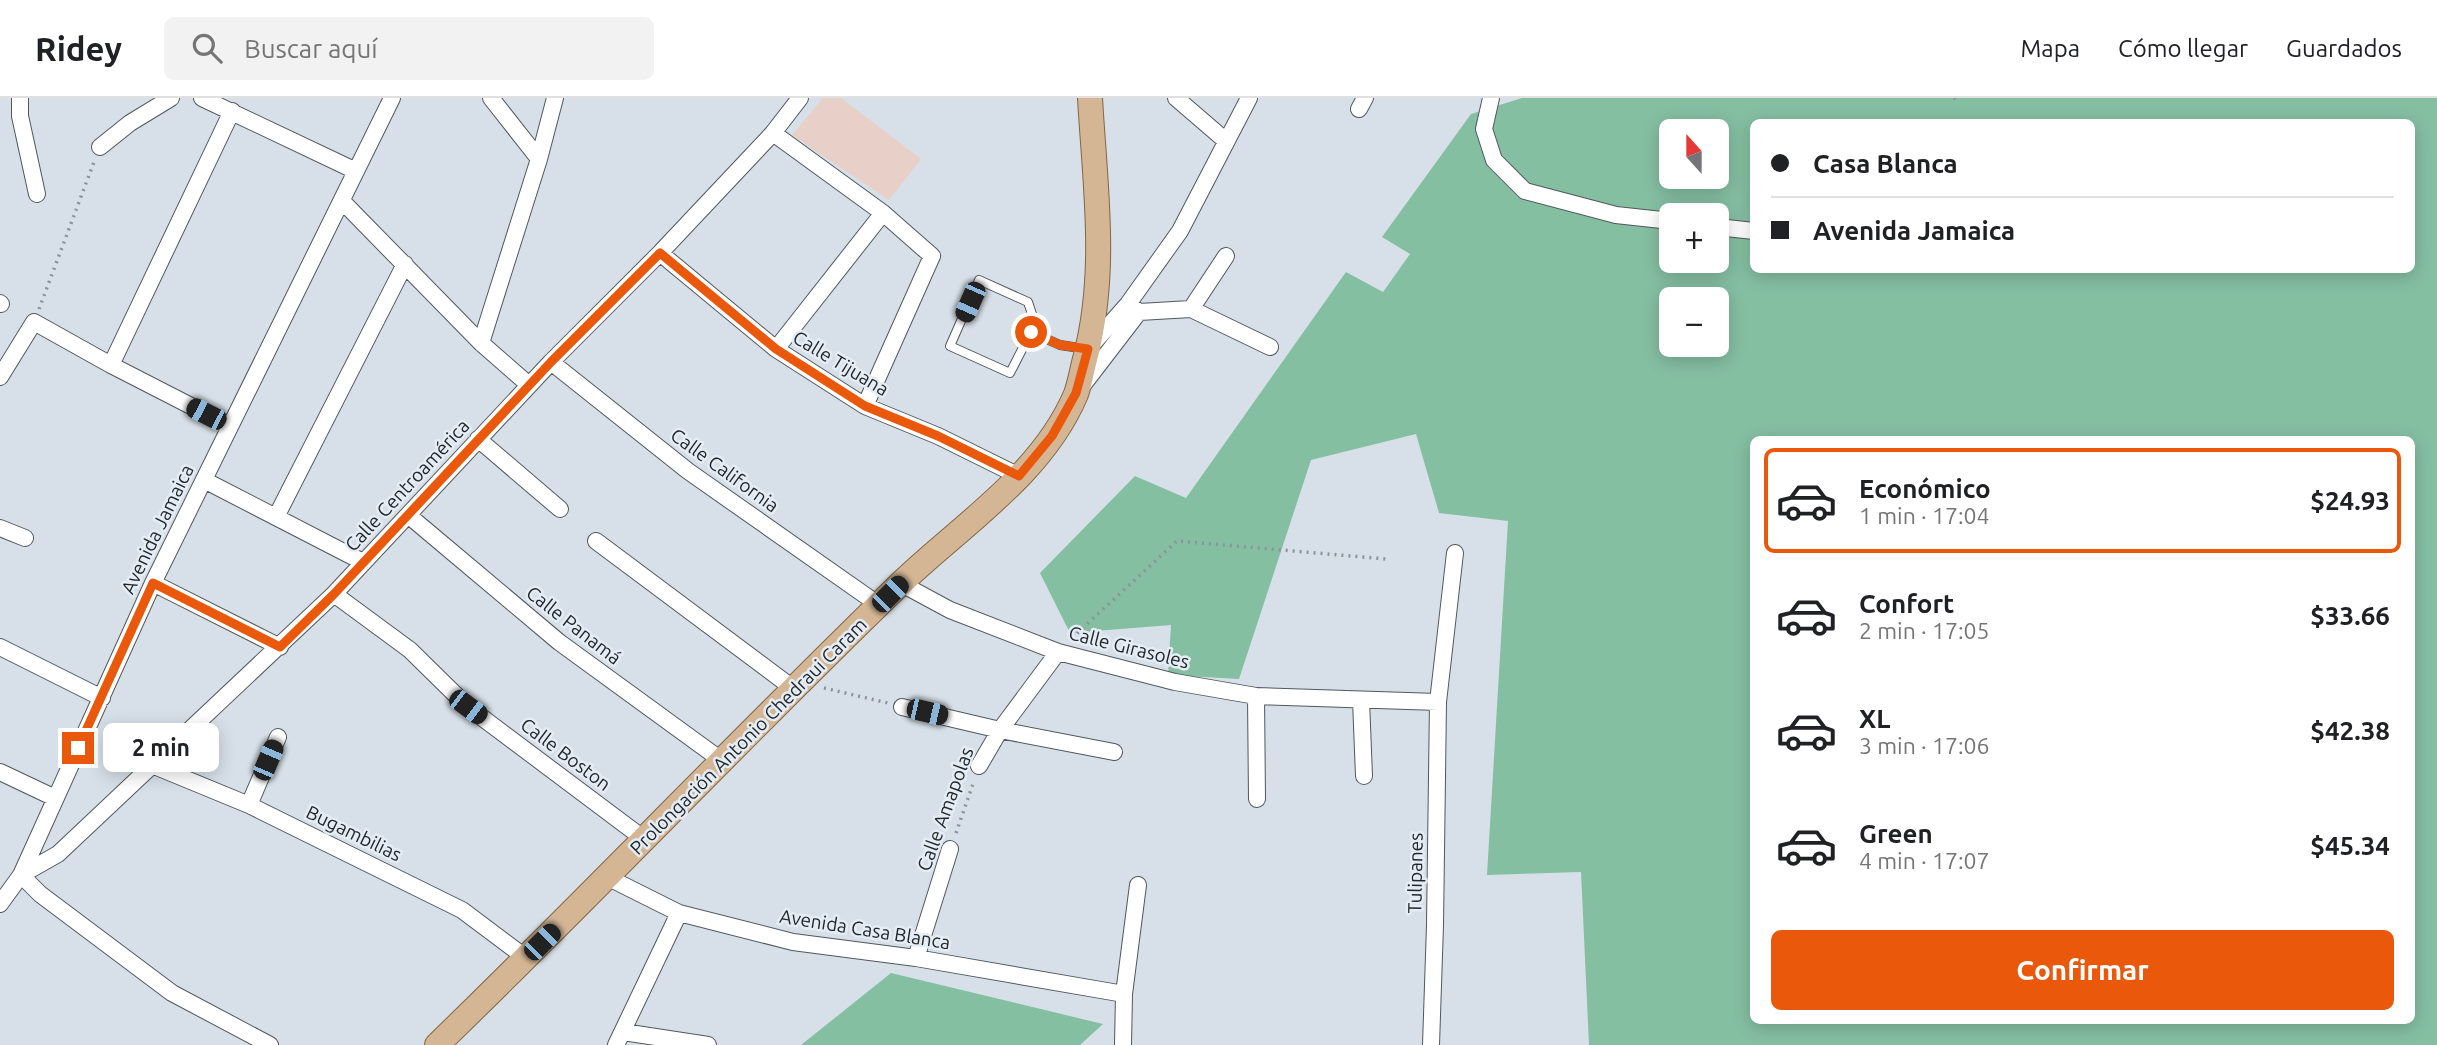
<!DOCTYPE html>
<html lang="es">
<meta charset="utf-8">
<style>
:root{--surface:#fff;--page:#f2f2f2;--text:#202124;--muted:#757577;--line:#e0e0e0;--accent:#ea580c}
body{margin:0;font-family:Ubuntu,sans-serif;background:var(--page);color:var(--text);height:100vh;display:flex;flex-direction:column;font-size:26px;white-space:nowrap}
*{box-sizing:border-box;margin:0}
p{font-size:23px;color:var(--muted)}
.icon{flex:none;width:38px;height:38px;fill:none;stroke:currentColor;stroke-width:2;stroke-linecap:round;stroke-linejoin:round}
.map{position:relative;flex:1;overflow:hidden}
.details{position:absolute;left:1750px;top:338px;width:665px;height:588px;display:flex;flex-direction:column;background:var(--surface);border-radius:10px;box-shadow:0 4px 18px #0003}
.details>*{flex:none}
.guide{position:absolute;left:1750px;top:21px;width:665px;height:154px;border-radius:10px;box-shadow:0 4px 18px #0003;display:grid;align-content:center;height:154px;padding:0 21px;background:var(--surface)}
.needle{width:46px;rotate:339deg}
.fabs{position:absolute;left:1659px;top:21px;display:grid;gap:14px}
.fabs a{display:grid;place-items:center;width:70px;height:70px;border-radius:10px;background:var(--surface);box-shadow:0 4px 18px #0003;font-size:35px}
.end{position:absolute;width:32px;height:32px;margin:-16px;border:9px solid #ea580c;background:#fff;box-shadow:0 0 0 4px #fff}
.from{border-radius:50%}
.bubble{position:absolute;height:49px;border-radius:10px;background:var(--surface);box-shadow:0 4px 18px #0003;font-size:23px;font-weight:700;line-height:49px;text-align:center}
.car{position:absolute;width:21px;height:42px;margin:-21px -10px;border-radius:9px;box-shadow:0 0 5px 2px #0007;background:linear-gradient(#222 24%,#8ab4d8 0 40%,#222 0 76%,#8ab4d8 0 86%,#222 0)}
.guide b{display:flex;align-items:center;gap:24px;height:66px;font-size:26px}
.guide b+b{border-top:2px solid var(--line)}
.guide i{width:18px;height:18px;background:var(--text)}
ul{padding:12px 0 0;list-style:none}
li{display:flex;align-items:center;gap:21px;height:105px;margin:0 14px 10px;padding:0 7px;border:4px solid transparent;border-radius:10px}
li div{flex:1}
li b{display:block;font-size:26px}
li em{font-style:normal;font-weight:700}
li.current{border-color:var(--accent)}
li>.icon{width:63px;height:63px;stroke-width:1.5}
.action{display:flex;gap:14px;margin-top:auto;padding:14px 21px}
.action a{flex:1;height:80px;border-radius:10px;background:var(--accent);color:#fff;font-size:28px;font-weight:700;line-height:80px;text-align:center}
header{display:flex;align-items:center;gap:42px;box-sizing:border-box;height:98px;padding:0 35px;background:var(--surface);border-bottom:2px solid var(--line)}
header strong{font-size:33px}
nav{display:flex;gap:38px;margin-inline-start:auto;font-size:24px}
.search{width:490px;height:63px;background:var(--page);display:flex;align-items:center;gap:18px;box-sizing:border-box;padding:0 24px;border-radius:10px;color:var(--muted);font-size:26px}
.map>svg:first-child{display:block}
.education{fill:#e8cfc8}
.green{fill:#85bfa2;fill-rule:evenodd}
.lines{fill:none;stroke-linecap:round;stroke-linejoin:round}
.service-casing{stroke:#50585e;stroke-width:10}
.minor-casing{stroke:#50585e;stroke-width:18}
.primary-casing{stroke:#846542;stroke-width:26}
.path{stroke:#8d9499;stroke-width:3.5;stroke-dasharray:2 5;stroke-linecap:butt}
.service{stroke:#fff;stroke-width:8}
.minor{stroke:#fff;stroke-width:16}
.primary{stroke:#d4b695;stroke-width:24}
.route{stroke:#ea580c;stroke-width:9}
.labels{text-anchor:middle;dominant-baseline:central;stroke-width:5;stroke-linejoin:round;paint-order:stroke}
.street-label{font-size:19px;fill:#232729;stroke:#e4edf5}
</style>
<header>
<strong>Ridey</strong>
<div class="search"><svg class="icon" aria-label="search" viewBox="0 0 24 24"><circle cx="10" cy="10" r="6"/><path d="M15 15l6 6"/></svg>Buscar aquí</div>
<nav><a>Mapa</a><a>Cómo llegar</a><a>Guardados</a></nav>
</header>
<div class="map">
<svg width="2437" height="947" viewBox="0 0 2437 947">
<rect width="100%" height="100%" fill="#d7e0e8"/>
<path class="education" d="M823,0H841L921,61L889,102L792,37Z"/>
<path class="green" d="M1522,0H2437V947H1589L1581,774L1487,777L1508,423L1439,415L1416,336L1311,362L1239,581L1168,577L1171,527L1070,535L1040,475L1135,378L1186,400L1346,174L1383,194L1410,156L1382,139L1471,16ZM1754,24H2412V172H1754ZM1671,33H1717V79H1671ZM1671,117H1717V163H1671ZM1671,201H1717V247H1671ZM1754,341H2412V922H1754Z
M891,875L1103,926L1080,947H801Z"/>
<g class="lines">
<g class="service-casing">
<path id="service" d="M1031,234L1032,216L1028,204L979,182L950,248L1010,275L1031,234L1060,247L1086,251"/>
</g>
<g class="minor-casing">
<path id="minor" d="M20,0V18L37,96
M202,0L356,73
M491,0L539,61
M1176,0L1226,43
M1491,0L1484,31L1494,62L1525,93L1616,117L1671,123
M1359,11L1365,0
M773,35L883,115L932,158L865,308
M100,49L130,25L171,0
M342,103L481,245L529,287
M1717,129L1754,133
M660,155L776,251L865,308L938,338L1019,378
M0,205L1,206
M1128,206L1139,214L1191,211L1270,249
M1191,211L1226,158
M481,245L539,61L555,0
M1089,250L1128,206L1180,133L1249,0
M776,251L883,115
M551,264L688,373L879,507
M111,267L232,13
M0,279L34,224L111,267L230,328
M1083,287L1139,214
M478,341L560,411
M204,382L363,464
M408,417L559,544L721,662
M276,419L405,166
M0,430L25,440
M596,443L794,591
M153,485L280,549
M900,485L950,512L1058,554L1175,584L1256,598L1438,604
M334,496L410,552L468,609L644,741
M0,549L102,600
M1256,598L1257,701
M1361,602L1364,678
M902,609L1000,632L1114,654
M152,667L249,707L462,812L526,860
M979,668L1000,632L1058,554
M0,674L55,700
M249,707L278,639
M607,779L679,815L793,844L916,860L1124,896
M0,806L21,777L153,485L392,0
M916,860L950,751
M623,934L708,947
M270,947L172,895L40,796L21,777L58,756L334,496L551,264L660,155L773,35L800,0
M616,947L679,815
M1123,947L1124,896L1138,787
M1431,947L1435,827L1438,604L1455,455"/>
</g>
<g class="primary-casing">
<path id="primary" d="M437,947C593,796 743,638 899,487C960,428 1042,377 1076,296C1080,285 1082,272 1085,261C1108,174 1095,88 1090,0"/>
</g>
<path class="path" d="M1954,0L1958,3
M39,211L94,64
M1072,540L1177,443L1386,461
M824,590L888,605
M956,735L974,683"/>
<use href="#service" class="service"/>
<use href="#minor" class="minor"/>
<use href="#primary" class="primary"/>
</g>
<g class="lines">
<path class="route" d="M78,650L153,485L280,549L334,496L551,264L660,155L776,251L865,308L938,338L1019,378L1052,338L1076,295L1088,251L1060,247L1031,234"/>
</g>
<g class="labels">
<g class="street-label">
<text transform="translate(841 265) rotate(31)">Calle Tijuana</text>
<text transform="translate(725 372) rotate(36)">Calle California</text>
<text transform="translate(407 387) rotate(-47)">Calle Centroamérica</text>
<text transform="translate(157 431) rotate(-64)">Avenida Jamaica</text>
<text transform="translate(574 527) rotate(38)">Calle Panamá</text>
<text transform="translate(1129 549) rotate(14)">Calle Girasoles</text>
<text transform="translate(748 638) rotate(-45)">Prolongación Antonio Chedraui Caram</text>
<text transform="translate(566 656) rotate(37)">Calle Boston</text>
<text transform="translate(945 711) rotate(-70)">Calle Amapolas</text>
<text transform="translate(354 735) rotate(26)">Bugambilias</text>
<text transform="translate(1415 775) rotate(-89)">Tulipanes</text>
<text transform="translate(865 831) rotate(9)">Avenida Casa Blanca</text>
</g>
</g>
</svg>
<div class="fabs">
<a><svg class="needle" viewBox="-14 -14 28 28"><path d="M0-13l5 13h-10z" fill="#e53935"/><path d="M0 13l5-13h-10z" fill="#757577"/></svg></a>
<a>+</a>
<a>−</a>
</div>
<i class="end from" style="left:1031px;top:234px"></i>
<i class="end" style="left:78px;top:650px"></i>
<div class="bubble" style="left:103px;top:625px;width:116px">2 min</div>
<i class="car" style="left:970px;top:204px;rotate:204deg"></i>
<i class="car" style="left:206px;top:316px;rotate:297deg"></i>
<i class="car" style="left:890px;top:496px;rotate:45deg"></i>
<i class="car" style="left:468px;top:609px;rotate:127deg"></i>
<i class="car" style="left:927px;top:614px;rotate:103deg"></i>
<i class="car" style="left:268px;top:662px;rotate:23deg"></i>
<i class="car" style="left:542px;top:844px;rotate:45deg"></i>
<div class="guide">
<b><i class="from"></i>Casa Blanca</b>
<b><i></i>Avenida Jamaica</b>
</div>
<section class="details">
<ul>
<li class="current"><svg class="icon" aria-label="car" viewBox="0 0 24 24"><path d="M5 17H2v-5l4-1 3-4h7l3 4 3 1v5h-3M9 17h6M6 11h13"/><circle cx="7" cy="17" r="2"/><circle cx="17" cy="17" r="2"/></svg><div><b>Económico</b><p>1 min · 17:04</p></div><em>$24.93</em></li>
<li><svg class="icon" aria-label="car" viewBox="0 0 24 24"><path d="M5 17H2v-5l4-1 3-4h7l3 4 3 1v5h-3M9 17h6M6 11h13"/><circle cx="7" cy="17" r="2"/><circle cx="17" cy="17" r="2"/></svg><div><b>Confort</b><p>2 min · 17:05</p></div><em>$33.66</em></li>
<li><svg class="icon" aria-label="car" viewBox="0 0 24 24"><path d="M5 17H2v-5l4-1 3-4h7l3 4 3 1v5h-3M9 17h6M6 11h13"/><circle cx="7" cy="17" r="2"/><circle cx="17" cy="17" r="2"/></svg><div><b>XL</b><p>3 min · 17:06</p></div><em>$42.38</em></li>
<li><svg class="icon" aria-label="car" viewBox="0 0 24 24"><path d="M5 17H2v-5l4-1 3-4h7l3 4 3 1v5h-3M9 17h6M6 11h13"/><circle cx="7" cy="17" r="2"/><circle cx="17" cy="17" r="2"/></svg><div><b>Green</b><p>4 min · 17:07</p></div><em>$45.34</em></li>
</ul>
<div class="action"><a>Confirmar</a></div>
</section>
</div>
